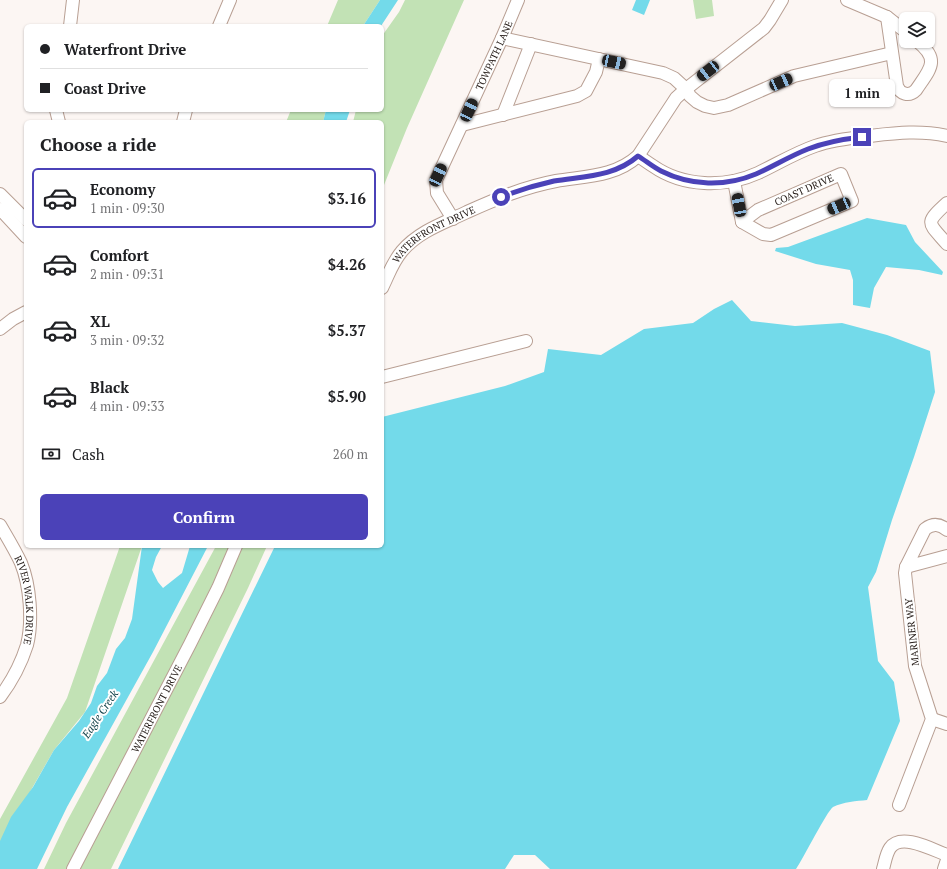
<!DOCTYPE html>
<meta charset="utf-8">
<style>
:root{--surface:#fff;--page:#f2f2f2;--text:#202124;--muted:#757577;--line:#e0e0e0;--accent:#4b42b8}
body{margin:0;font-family:"PT Serif",serif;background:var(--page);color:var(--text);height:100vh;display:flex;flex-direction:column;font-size:15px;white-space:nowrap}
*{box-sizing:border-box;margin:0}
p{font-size:13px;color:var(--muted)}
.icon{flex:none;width:22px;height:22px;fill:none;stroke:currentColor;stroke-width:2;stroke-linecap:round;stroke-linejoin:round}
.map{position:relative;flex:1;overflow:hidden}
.side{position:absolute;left:24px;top:120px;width:360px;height:428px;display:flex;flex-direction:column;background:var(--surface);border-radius:6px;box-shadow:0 1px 3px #0004}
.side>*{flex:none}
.guide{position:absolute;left:24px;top:24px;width:360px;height:88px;border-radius:6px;box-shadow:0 1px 3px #0004;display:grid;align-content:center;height:88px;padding:0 16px;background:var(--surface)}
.tools{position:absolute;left:899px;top:12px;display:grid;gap:8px}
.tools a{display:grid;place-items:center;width:36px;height:36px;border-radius:6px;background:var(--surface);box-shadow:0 1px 3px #0004;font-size:20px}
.end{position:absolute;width:18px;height:18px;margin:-9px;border:5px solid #4b42b8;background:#fff;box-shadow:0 0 0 2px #fff}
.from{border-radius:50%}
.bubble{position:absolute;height:28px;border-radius:6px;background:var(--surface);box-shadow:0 1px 3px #0004;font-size:13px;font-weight:800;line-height:28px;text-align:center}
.car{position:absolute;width:12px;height:24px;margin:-12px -6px;border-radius:5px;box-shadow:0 0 3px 1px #0007;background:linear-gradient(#222 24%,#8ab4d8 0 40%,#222 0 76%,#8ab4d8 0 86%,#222 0)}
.guide b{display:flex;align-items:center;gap:14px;height:38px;font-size:15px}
.guide b+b{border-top:1px solid var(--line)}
.guide i{width:10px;height:10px;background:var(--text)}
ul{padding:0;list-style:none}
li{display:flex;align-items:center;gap:12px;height:60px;margin:0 8px 6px;padding:0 8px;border:2px solid transparent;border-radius:6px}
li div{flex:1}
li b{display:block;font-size:15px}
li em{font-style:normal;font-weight:800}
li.active{border-color:var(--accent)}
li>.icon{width:36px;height:36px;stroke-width:1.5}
h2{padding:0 16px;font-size:18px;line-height:48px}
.pay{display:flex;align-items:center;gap:10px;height:44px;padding:0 16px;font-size:15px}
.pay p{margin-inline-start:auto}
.primary-button{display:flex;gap:8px;margin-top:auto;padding:8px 16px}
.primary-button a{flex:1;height:46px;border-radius:6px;background:var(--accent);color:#fff;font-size:16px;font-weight:800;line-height:46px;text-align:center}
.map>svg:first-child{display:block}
.green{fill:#c2e2b5}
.water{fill:#73daea}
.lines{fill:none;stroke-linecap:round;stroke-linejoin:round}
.minor-casing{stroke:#b89f93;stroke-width:14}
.minor{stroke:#fff;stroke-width:12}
.route{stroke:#4b42b8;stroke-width:5}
.labels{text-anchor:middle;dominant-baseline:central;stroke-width:4;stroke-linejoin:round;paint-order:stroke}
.street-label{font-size:10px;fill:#221915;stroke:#fff}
.water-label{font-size:11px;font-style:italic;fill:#114148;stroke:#fff}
</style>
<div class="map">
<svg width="947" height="869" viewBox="0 0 947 869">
<rect width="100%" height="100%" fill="#fcf6f3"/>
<path class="green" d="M338,0H380L363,26H327Z
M405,0H464L407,128L382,190V122H353L356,110H382V36L399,12Z
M693,0H712L714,16L696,19Z
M291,110H326L323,122H286Z
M120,546H142L85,712L54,750L0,844V819L67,698Z
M216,546H267L248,588L111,869H44L66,823Z"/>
<path class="water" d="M380,0H398L381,26H363Z
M636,0H650L644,15L632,10Z
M326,110H350L346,122H323Z
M867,218L906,225L915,242L943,272L942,275L919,270L886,267L874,288L870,308L853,305V280L850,270L816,264L775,251L776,248L788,247Z
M732,300L751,321L795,326L842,323L887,335L930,351L935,392L914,457L892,520L876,572L868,587L878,661L894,682L900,721L867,800C857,801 843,802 833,807C827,811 803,859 796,869H550L535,855H514L505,869H118L275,546H382V417L505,386L544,372L548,349L601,355L644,329L693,323L714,309Z
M142,546H162L156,557L152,570L158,582L163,588L182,573L190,546H208L153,652L67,807L37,869H0V841L11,817L33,787L54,750L79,721L91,703L97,686L107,673L116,649L125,638L132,619Z"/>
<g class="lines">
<g class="minor-casing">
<g id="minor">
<path d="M847,0L887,17L906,32"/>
<path d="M887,17L897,86C900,94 909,97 916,90C930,69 941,60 917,41"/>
<path d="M70,26L73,0"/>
<path d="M219,26L230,0"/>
<path d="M502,38L663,73L674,78L686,89L690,96L697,102L705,106L714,108L728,105L794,76L892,53"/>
<path d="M56,110L59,122"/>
<path d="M503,115L531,44"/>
<path d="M183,122L186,110"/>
<path d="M462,125L577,96L586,91L596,72L599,59"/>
<path d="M638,156C643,159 648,163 653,166C683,187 725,188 758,173C777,164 795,153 815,146C832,140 851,138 869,136C896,133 920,130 947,136"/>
<path d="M841,174L852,201L771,235L763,234L742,222L758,210Z"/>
<path d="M734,181L742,222"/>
<path d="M0,194L26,220"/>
<path d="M947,203C924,224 928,222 947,244"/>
<path d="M0,209L26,237"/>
<path id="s1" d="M453,219L437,193L436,180L502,38L518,0"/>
<path id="s2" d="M382,288C389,274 392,263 402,251C419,231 444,223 467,212C496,199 524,187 556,181C585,176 615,177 638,156L676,98L686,89L764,28L770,20L782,0"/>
<path d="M0,329L13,319L26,312"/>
<path d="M382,377L526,341"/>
<path id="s3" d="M0,525C7,537 15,550 21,563C30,585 33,621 27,645C21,664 12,681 0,697"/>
<path d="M947,530C940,524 933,523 925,529L906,567L947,556"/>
<path d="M932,719L947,724"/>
<path d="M899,805L932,719L915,666L905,573L906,567"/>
<path id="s4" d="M73,869L190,644L218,588L236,546"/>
<path d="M883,869C885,862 886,854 890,848C901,832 933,850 947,855"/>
<path d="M944,869L947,860"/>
</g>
</g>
<use href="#minor" class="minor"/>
</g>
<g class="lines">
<path class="route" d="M501,197C519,190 536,185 554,181C584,176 614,177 638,156C646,161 653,167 661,171C691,186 725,187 756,174C774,166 790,156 808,149C826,142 844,139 862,137"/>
</g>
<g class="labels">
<g class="street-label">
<text stroke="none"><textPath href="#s1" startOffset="181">TOWPATH LANE</textPath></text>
<text transform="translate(804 190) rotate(-24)">COAST DRIVE</text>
<text stroke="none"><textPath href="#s2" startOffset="78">WATERFRONT DRIVE</textPath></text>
<text stroke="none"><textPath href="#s3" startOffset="81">RIVER WALK DRIVE</textPath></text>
<text transform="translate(912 632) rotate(-96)">MARINER WAY</text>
<text stroke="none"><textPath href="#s4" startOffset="181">WATERFRONT DRIVE</textPath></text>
</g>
<g class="water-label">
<text transform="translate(100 714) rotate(-56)">Eagle Creek</text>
</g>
</g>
</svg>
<div class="tools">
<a><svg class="icon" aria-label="layers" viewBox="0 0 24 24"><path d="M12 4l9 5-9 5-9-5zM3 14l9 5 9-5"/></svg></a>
</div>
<i class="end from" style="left:501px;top:197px"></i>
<i class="end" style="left:862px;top:137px"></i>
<div class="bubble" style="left:829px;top:79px;width:66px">1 min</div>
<i class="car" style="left:614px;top:62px;rotate:102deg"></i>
<i class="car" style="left:708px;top:71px;rotate:232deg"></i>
<i class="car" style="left:781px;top:82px;rotate:66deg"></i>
<i class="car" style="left:469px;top:110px;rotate:25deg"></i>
<i class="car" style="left:438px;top:175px;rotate:25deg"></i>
<i class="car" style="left:739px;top:205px;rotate:349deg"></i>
<i class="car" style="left:839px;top:206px;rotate:247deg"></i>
<div class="guide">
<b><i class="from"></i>Waterfront Drive</b>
<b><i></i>Coast Drive</b>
</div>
<section class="side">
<h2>Choose a ride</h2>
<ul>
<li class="active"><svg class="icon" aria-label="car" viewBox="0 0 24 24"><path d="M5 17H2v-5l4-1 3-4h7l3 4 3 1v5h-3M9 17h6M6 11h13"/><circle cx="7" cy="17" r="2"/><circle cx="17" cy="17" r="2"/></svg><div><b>Economy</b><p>1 min · 09:30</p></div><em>$3.16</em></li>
<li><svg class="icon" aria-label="car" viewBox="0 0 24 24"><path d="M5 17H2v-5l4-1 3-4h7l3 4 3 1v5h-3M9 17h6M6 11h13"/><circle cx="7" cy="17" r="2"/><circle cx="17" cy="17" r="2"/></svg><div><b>Comfort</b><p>2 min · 09:31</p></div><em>$4.26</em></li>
<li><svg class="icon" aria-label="car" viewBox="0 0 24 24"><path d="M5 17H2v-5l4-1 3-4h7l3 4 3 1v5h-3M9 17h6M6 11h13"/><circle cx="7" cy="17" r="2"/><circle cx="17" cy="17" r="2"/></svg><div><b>XL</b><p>3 min · 09:32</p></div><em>$5.37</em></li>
<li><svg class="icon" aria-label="car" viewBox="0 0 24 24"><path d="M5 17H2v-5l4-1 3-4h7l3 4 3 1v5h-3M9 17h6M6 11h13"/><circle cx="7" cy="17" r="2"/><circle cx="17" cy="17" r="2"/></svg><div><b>Black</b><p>4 min · 09:33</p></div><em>$5.90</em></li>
</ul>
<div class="pay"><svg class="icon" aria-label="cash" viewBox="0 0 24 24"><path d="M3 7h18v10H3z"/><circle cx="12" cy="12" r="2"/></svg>Cash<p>260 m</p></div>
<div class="primary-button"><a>Confirm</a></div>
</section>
</div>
